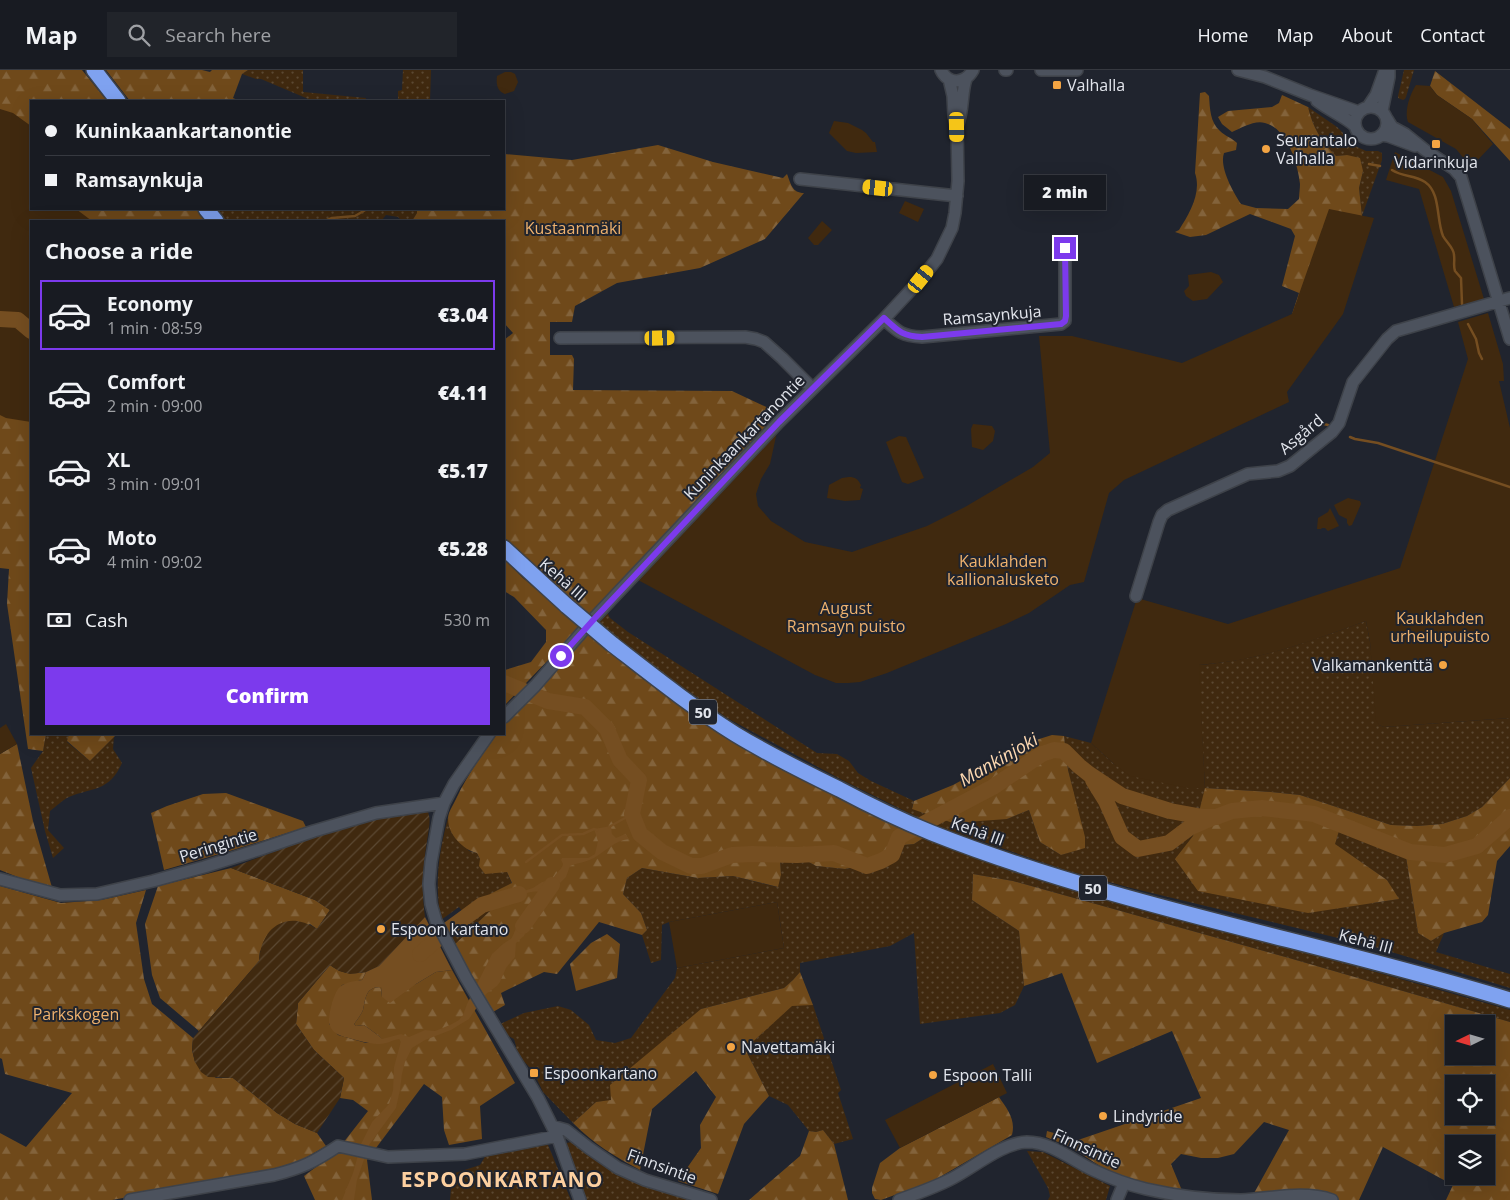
<!DOCTYPE html>
<meta charset="utf-8">
<style>
:root{--surface:#181b22;--page:#21242a;--text:#f1f3f6;--muted:#9fa1a5;--line:#363940;--accent:#7c3aed}
body{margin:0;font-family:"Open Sans",sans-serif;background:var(--page);color:var(--text);height:100vh;display:flex;flex-direction:column;font-size:19px;white-space:nowrap}
*{box-sizing:border-box;margin:0}
p{font-size:16px;color:var(--muted)}
.icon{flex:none;width:28px;height:28px;fill:none;stroke:currentColor;stroke-width:2;stroke-linecap:round;stroke-linejoin:round}
.map{position:relative;flex:1;overflow:hidden}
.sheet{position:absolute;left:30px;top:150px;width:475px;height:515px;display:flex;flex-direction:column;background:var(--surface);border-radius:0px;box-shadow:0 5px 20px #0002,0 0 0 1px var(--line)}
.sheet>*{flex:none}
.banner{position:absolute;left:30px;top:30px;width:475px;height:110px;border-radius:0px;box-shadow:0 5px 20px #0002,0 0 0 1px var(--line);display:grid;align-content:center;height:110px;padding:0 15px;background:var(--surface)}
.needle{width:32px;rotate:265deg}
.tools{position:absolute;left:1445px;top:945px;display:grid;gap:10px}
.tools a{display:grid;place-items:center;width:50px;height:50px;border-radius:0px;background:var(--surface);box-shadow:0 5px 20px #0002,0 0 0 1px var(--line);font-size:25px}
.end{position:absolute;width:22px;height:22px;margin:-11px;border:6px solid #7c3aed;background:#fff;box-shadow:0 0 0 2px #fff}
.from{border-radius:50%}
.bubble{position:absolute;height:35px;border-radius:0px;background:var(--surface);box-shadow:0 5px 20px #0002,0 0 0 1px var(--line);font-size:16px;font-weight:800;line-height:35px;text-align:center}
.car{position:absolute;width:15px;height:30px;margin:-15px -8px;border-radius:6px;box-shadow:0 0 4px 1px #0007;background:linear-gradient(#f5c518 24%,#345 0 40%,#f5c518 0 76%,#345 0 86%,#f5c518 0)}
.banner b{display:flex;align-items:center;gap:18px;height:48px;font-size:19px}
.banner b+b{border-top:1px solid var(--line)}
.banner i{width:12px;height:12px;background:var(--text)}
ul{padding:0;list-style:none}
li{display:flex;align-items:center;gap:15px;height:70px;margin:0 10px 8px;padding:0 5px;border:2px solid transparent;border-radius:0px}
li div{flex:1}
li b{display:block;font-size:19px}
li em{font-style:normal;font-weight:800}
li.active{border-color:var(--accent)}
li>.icon{width:45px;height:45px;stroke-width:1.5}
h2{padding:0 15px;font-size:22px;line-height:60px}
.pay{display:flex;align-items:center;gap:12px;height:55px;padding:0 15px;font-size:19px}
.pay p{margin-inline-start:auto}
.action{display:flex;gap:10px;margin-top:auto;padding:10px 15px}
.action a{flex:1;height:58px;border-radius:0px;background:var(--accent);color:#fff;font-size:20px;font-weight:800;line-height:58px;text-align:center}
header{display:flex;align-items:center;gap:30px;box-sizing:border-box;height:70px;padding:0 25px;background:var(--surface);border-bottom:1px solid var(--line)}
header strong{font-size:24px}
nav{display:flex;gap:28px;margin-inline-start:auto;font-size:18px}
.search{width:350px;height:45px;background:var(--page);display:flex;align-items:center;gap:12px;box-sizing:border-box;padding:0 18px;border-radius:0px;color:var(--muted);font-size:19px}
.map>svg:first-child{display:block}
.grass{fill:url(#grass-dots)}
.forest{fill:url(#forest-firs);fill-rule:evenodd}
.park{fill:#40290f}
.garden{fill:url(#garden-furrows)}
.water{fill:#754e21}
.lines{fill:none;stroke-linecap:round;stroke-linejoin:round}
.stream{stroke:#754e21;stroke-width:2.5}
.river{stroke:#754e21;stroke-width:16}
.minor-casing{stroke:#3e4249;stroke-width:14}
.highway-casing{stroke:#3e4249;stroke-width:18}
.minor{stroke:#4c525d;stroke-width:11}
.highway{stroke:#7fa2f0;stroke-width:15}
.highway-bridge-casing{stroke:#3e4249;stroke-width:18;stroke-linecap:butt}
.highway-bridge{stroke:#7fa2f0;stroke-width:15}
.route{stroke:#7c3aed;stroke-width:6}
.poi-dot{fill:#f3a443;stroke:#20242e;stroke-width:2}
.labels{text-anchor:middle;dominant-baseline:central;stroke-width:4;stroke-linejoin:round;paint-order:stroke}
.shield{fill:#20242e;stroke:#a8abb3;stroke-width:1}
.shield-label{font-size:15px;font-weight:bold;fill:#e2e5ec}
.poi-label{font-size:16px;fill:#e2e5ec;stroke:#20242e;text-anchor:start}
.park-label{font-size:16px;fill:#efb26e;stroke:#20242e}
.street-label{font-size:16px;fill:#e2e5ec;stroke:#20242e}
.water-label{font-size:18px;font-style:italic;fill:#fdd8b1;stroke:#20242e}
.district-label{font-size:21px;font-weight:bold;letter-spacing:1px;fill:#fdd0a0;stroke:#20242e}
</style>
<header>
<strong>Map</strong>
<div class="search"><svg class="icon" aria-label="search" viewBox="0 0 24 24"><circle cx="10" cy="10" r="6"/><path d="M15 15l6 6"/></svg>Search here</div>
<nav><a>Home</a><a>Map</a><a>About</a><a>Contact</a></nav>
</header>
<div class="map">
<svg width="1510" height="1130" viewBox="0 0 1510 1130">
<defs>
<pattern id="grass-dots" width="8" height="8" patternUnits="userSpaceOnUse" patternTransform="scale(1.25)"><rect width="8" height="8" fill="#40290f"/><path d="M2 2h.1M6 6h.1" fill="none" stroke="#5b4832" stroke-width="1.8" stroke-linecap="round"/></pattern>
<pattern id="forest-firs" width="22" height="20" patternUnits="userSpaceOnUse" patternTransform="scale(1.25)"><rect width="22" height="20" fill="#6f491a"/><path d="M5 1l3.5 6h-7zM16 11l3.5 6h-7z" fill="#83633b"/></pattern>
<pattern id="garden-furrows" width="10" height="10" patternUnits="userSpaceOnUse" patternTransform="scale(1.25)"><rect width="10" height="10" fill="#40290f"/><path d="M-1 1l2-2M0 10L10 0M9 11l2-2" fill="none" stroke="#5b4832"/></pattern>
</defs>
<rect width="100%" height="100%" fill="#20242e"/>
<path class="grass" d="M248,0H303V22L366,28L365,31H313L261,9H256L242,4Z
M403,0H431L430,31H398V21L402,20Z
M1404,0H1414L1406,27L1405,29L1403,30L1398,28V26Z
M1308,37L1337,57L1357,77L1366,81H1378L1382,83V90L1362,146L1359,118L1363,101L1347,85L1336,86C1321,71 1313,58 1308,37Z
M215,139H417V143L412,151H402L398,147L386,145L381,151H225Z
M607,542L610,548L628,562L817,683L837,684L849,691L858,703L871,711L914,731L912,738L1007,749L1029,740L1040,772L1061,785L1085,777L1068,700L1064,666L1091,673L1114,694L1205,718L1198,595C1259,591 1310,571 1366,551L1370,572L1379,655L1384,657L1510,648V708L1482,737L1467,746L1442,754L1417,756L1391,755L1300,725L1271,722L1206,718L1193,766L1374,833L1398,829L1387,810L1334,774L1342,751L1404,774L1418,863L1431,871L1444,863L1436,882L1510,904V918L1375,877L1131,818L1065,800L931,754L844,711L727,648L661,602L597,552Z
M46,664H69L67,672L90,691L114,667L113,679L122,693C109,722 93,717 69,727C62,730 56,737 50,741L48,760L64,778L53,788L45,761L31,698L43,681Z
M449,744L450,755L469,781L477,783L480,789L507,802L512,814L491,840L453,876L452,865L470,852L459,837L441,850C434,812 439,781 449,744Z
M925,767L986,792L1095,827L1337,891L1510,940V952L1289,888L1013,811L973,804L972,830L1019,861L1024,916L1015,935L1000,943L920,954L914,863L890,876L800,893V902L793,910L784,918L701,939L611,1031L596,1032L573,1053L543,1022L533,1001L516,983V976L514,969L503,963L498,955L524,943L558,936L571,940L589,955L596,970L615,973L631,968L675,908L677,898L784,878L777,832L669,852L662,855L661,890L651,893L642,865L647,860L641,843L623,824L627,808L642,798L698,808L733,806L777,817L781,805L780,788L800,787L816,796L845,799L859,796L870,800L898,788L904,775L914,774Z
M792,935H813L841,1020L838,1023L853,1069L834,1074L823,1060L816,1062L809,1061L788,1035L769,1026L745,979Z
M571,1072L612,1102L692,1130H586L566,1076L567,1073Z
M542,1074L548,1075L571,1130H450L452,1104L480,1095L486,1085Z
M1027,1081L1043,1082L1110,1116L1106,1130H1048L1050,1126L1048,1118Z"/>
<path class="forest" d="M0,0H82L107,31H31V139H196L206,151H31V664H46L43,681L28,679L7,534L9,499L0,498Z
M106,0H202L210,2L212,0H248L242,4L233,28L240,31H130Z
M1435,1L1510,59V91L1472,49L1437,25L1430,16Z
M1205,22L1209,26C1210,39 1210,52 1220,61C1225,66 1232,68 1237,73L1236,80L1224,83C1219,97 1233,122 1241,134L1256,138L1288,139L1299,129C1299,124 1300,119 1300,114C1298,94 1287,58 1265,53C1254,50 1242,58 1232,62L1222,54L1218,47L1228,41L1272,37L1279,33L1282,25L1308,37C1313,58 1321,71 1336,86L1347,85L1360,88L1363,101L1359,118L1362,146L1292,244L1299,223L1282,216L1295,166L1291,159L1250,144L1206,165L1190,167L1175,162L1179,160C1189,144 1202,123 1195,103L1200,23Z
M658,75L713,92L783,108L787,104C791,114 792,123 804,123L765,169L700,198L617,213L575,236L572,252H550V285H572L574,289L573,320L732,321L775,341L766,356L590,545L531,494L504,467V270L513,263L504,253V151H412L417,143V139H504V84L572,90Z
M504,489L523,508L580,557L504,636V599L505,600L531,592L546,572V560L514,527L504,521Z
M586,563L643,609L691,642L781,697L856,737L925,767L914,774L904,775L898,788L886,796L870,800L859,796L845,799L816,796L800,787L780,789L781,805L778,817L733,806L698,808L642,798L627,808L623,824L641,843L647,860L642,865L599,852L557,904L544,902L501,923L505,935L493,942L453,876L491,840L490,824L512,813L507,802L485,804L479,796L480,789L477,783C461,779 444,760 449,743C451,738 454,733 456,729C467,705 482,685 497,664H504V655L554,603Z
M69,664H117L90,691L67,671Z
M1052,665L1064,666L1068,700L1085,767V778L1061,785L1040,772L1029,740L1007,749L953,753L912,739L914,731L953,715L1036,670Z
M17,674L33,751L53,821L0,800V684Z
M1510,708V776L1497,791L1488,845L1482,852L1444,863L1431,871L1418,863L1404,774L1342,751L1335,774L1387,810L1399,829L1308,843L1198,821L1175,789L1193,766L1205,718L1271,722L1300,725L1391,755L1417,756L1442,754L1467,746L1482,737Z
M226,723L303,751L306,757L233,780L164,800L151,743L167,736L203,724Z
M231,798L315,830L330,840L317,859L310,854L260,881L259,891L199,961L160,928L152,905L145,854L158,816Z
M973,804L1013,811L1289,888L1510,952V1130H1446L1453,1115L1383,1077L1359,1130H1253V1125L1289,1060L1264,1052L1234,1084L1218,1088H1201L1181,1084L1171,1094L1183,1123L1119,1108L1070,1077L1046,1067L1047,1061L1078,1070L1201,1028L1172,961L1097,993L1062,903L1024,916L1019,861L972,830ZM1454,954H1486V986H1454ZM1454,1014H1486V1046H1454ZM1454,1074H1486V1106H1454Z
M0,816L61,833L101,830L146,820L136,853L144,909L152,934L193,968L192,980L195,992L216,1008H233L277,1043L295,1054L317,1063L326,1076L300,1091L272,1101L112,1130H0V1063L26,1077L72,1023L5,1004L2,989L0,988Z
M607,864L620,874L617,908L576,921L570,894L591,873Z
M330,895C344,905 350,904 366,902L362,910L342,915L333,932L329,954L338,965L366,973L383,971L379,966L364,955L356,956L354,954C357,950 361,945 363,940C366,928 365,917 381,917L382,927L416,914L436,902L452,900L515,1013L480,1036L482,1069L449,1075L444,1060L442,1027L424,1014L367,1090L372,1130H315L304,1106L336,1082L368,1041L353,1030L340,1028L344,1008L314,980L296,954L298,933Z
M800,902L813,935L792,936L745,979L769,1026L744,1054L718,1124L678,1111L701,1078L700,1055L716,1027L696,1001L652,1039L640,1100C614,1086 594,1074 573,1053L596,1032L611,1030L610,1015L701,939L784,918L793,910Z
M999,1027C1007,1039 1016,1049 1012,1065L933,1111L881,1130L875,1129L872,1123V1118L880,1093L900,1078Z
M823,1060L834,1074L848,1130H749L800,1086L809,1061L816,1062Z"/>
<path class="park" d="M505,2H511L515,4L518,12L514,21L505,24C497,21 496,14 497,6Z
M1416,15L1430,16L1437,25L1472,49L1493,74L1471,97L1456,79L1408,52C1404,41 1410,24 1416,15Z
M0,39L13,43L31,56V139H76L92,151H31V352L6,348L0,345Z
M834,51L848,53L862,60L866,63L873,72H875L877,82L856,83L847,81L829,63Z
M1395,82L1443,107L1451,121L1484,229L1454,237L1419,119L1386,110Z
M905,131L924,139L918,152L899,143Z
M1329,139L1374,148L1343,244L1287,322L1289,332L1124,410L1109,423L1084,512L1070,515L1029,543L1006,554L887,603L860,612L848,613H836L815,605L638,510L777,362L770,394L761,409L756,424L758,436L771,451L805,472L852,482L927,456L965,437L1033,397L1050,383L1039,266H1072L1182,293L1292,244Z
M822,151L832,160L818,175H814L808,168Z
M1211,202L1219,205L1223,212L1207,229L1193,231L1186,226L1184,221L1189,216L1188,205Z
M1488,243L1503,294L1504,311H1499L1510,358V648L1384,657L1379,655L1376,650L1370,572L1366,551C1309,572 1259,591 1199,595L1205,718H1188L1130,706L1114,694L1091,673L1137,528L1228,554L1400,498L1468,289L1458,252Z
M973,354L992,356L995,361L993,371L983,380L972,377L971,359Z
M899,366L906,367L924,408L908,414L902,412L886,372Z
M849,407C855,407 858,409 861,415L860,418L863,419L860,430L845,431L827,428L829,415L842,408Z
M1348,428L1360,431L1361,434L1352,455L1349,456L1347,453V449L1339,445L1334,435Z
M1330,438L1339,456L1328,461L1325,458H1322L1321,459H1317L1318,448L1328,442Z
M6,654L17,674L0,684V658Z
M777,832L784,878L677,898L669,852Z
M993,994L1007,1023L900,1078L885,1050Z"/>
<path class="garden" d="M424,741L428,742C431,750 429,757 428,765C423,794 421,818 425,847L379,896L366,902L350,904L339,901L330,895L298,933L296,954L314,980L344,1008L340,1028L317,1063L295,1054L277,1043L233,1008L208,1007L201,1002L195,992L192,980L193,968L259,891C261,857 287,839 317,859L330,840L315,830L231,798L332,760L391,746Z"/>
<path class="water" d="M611,756L612,764L616,768L625,764L629,769C614,771 606,781 594,788C587,792 577,793 570,796L566,807L552,821L542,838L530,852L524,866L516,873L515,887L506,898L500,912L497,916L486,924L469,949L451,960L425,970L412,978L405,992L402,1004L400,1020L396,1038L369,1075L357,1110L354,1130H342L353,1103L361,1074L372,1052L389,1034L393,1020L394,997L401,971L399,969C392,970 387,974 380,974C373,975 346,968 339,965C334,963 330,958 329,953C328,946 334,921 340,917C345,912 355,911 362,910L366,902L379,896L425,847L452,900L436,902L416,914L390,933L382,927L381,917C365,917 366,928 363,940C361,945 357,950 354,954L356,956L364,955L379,966L382,969L401,964L409,967L425,960L435,961L450,955L459,950L463,945L467,934L492,884L503,874L512,868C519,853 519,840 537,837L540,833L541,822C526,818 502,836 487,839L486,838L487,836L504,827L533,818L542,812L553,809C555,803 562,800 563,794L561,790L562,788H588L595,784L598,771L594,759Z"/>
<g class="lines">
<path class="stream" d="M1369,94L1380,96
M1392,100C1402,107 1415,105 1425,112C1441,123 1436,149 1443,166C1446,172 1454,178 1454,185C1455,191 1453,195 1455,201L1461,208L1462,234
M325,151L332,148L355,146L367,139
M1468,254L1476,269L1479,283L1482,289
M1324,354L1328,355
M1350,367L1355,369L1378,373L1510,417
M609,757L632,744
M526,792L562,765L583,764L594,759L597,760"/>
<path class="river" d="M0,249L18,250L31,261
M504,613L548,631L585,637L607,659L620,690L639,710L632,744L640,764L662,782L691,796H702L732,785L752,784L797,785L834,783L867,796L881,791L892,785L899,767L906,763L993,717L1042,684L1054,680L1064,681L1079,696L1089,704L1122,726L1170,741L1203,747H1216L1232,741L1262,738L1314,744L1410,782L1445,785L1477,776L1510,747
M1093,710L1106,731L1122,767L1138,779L1169,773L1189,758L1212,748
M523,856L552,815
M420,884L448,860L482,835L519,824"/>
<g class="minor-casing">
<path id="minor" d="M941,0C948,15 965,14 973,0
M1005,0H1007
M1041,0H1077
M1238,0L1265,7L1310,25L1359,42
M1317,31C1330,41 1344,46 1355,56
M1368,37L1376,25L1385,0
M1355 53a16 16 0 1 1 32 0a16 16 0 1 1-32 0Z
M1382,41L1389,7V0
M1387,49L1392,57L1405,64L1425,80L1454,99L1461,107L1510,269
M957,56C964,40 961,24 966,9
M1381,65L1388,66L1415,76
M800,109L957,126
M884,249C898,262 902,266 922,267L1061,254L1065,251V178
M560,268L745,267L756,269L764,272L782,288L812,318
M1136,526L1159,452L1162,445L1168,440L1248,404L1278,401L1290,396L1332,362L1339,353L1353,312L1387,269L1396,261L1510,228
M504,647L535,616L595,547L779,352L884,249L921,209L937,189L952,158L955,143L958,111L957,57L954,46L953,26L949,9
M489,664L454,714L444,733L439,748L431,792L429,814L431,834L436,851L466,908L538,1028L557,1066L580,1130
M0,809L60,825L97,824L153,811L204,797L258,780L314,761L376,743L444,733
M552,1056L566,1060L589,1078L618,1098L645,1110L711,1130
M130,1130L274,1105C302,1098 314,1092 338,1076L388,1087L465,1084L557,1066
M899,1130C916,1124 933,1118 949,1110C972,1099 1001,1073 1027,1072C1051,1072 1072,1090 1093,1100C1110,1108 1128,1115 1146,1119C1177,1126 1210,1130 1241,1130C1270,1129 1303,1120 1332,1130
M1117,1130L1124,1113"/>
</g>
<g class="highway-casing">
<path id="highway" d="M94,0L118,31
M206,139L216,151
M504,478L567,536
M612,574C652,605 692,637 735,664C768,684 804,702 839,719C869,735 900,750 932,763C1119,837 1318,871 1510,930"/>
</g>
<use href="#minor" class="minor"/>
<use href="#highway" class="highway"/>
<g class="highway-bridge-casing">
<path id="highway-bridge" d="M567,536L612,574"/>
</g>
<use href="#highway-bridge" class="highway-bridge"/>
</g>
<g class="lines">
<path class="route" d="M561,586L595,548L779,352L884,248C898,261 902,266 922,267L1061,254L1065,251L1066,246L1065,178"/>
</g>
<g class="poi-dot">
<rect x="1052" y="10" width="10" height="10" rx="2.5"/>
<rect x="1431" y="69" width="10" height="10" rx="2.5"/>
<circle cx="1266" cy="79" r="5"/>
<circle cx="1443" cy="595" r="5"/>
<circle cx="381" cy="859" r="5"/>
<circle cx="731" cy="977" r="5"/>
<rect x="529" y="998" width="10" height="10" rx="2.5"/>
<circle cx="933" cy="1005" r="5"/>
<circle cx="1103" cy="1046" r="5"/>
</g>
<g class="labels">
<g class="shield">
<rect x="689" y="629.5" width="28" height="25" rx="4"/>
<rect x="1079" y="805.5" width="28" height="25" rx="4"/>
</g>
<g class="shield-label">
<text x="703" y="642">50</text>
<text x="1093" y="818">50</text>
</g>
<g class="poi-label">
<text x="1067" y="15">Valhalla</text>
<text x="1276" y="70">Seurantalo<tspan x="1276" dy="18">Valhalla</tspan></text>
<text x="1436" y="92" text-anchor="middle">Vidarinkuja</text>
<text x="1433" y="595" text-anchor="end">Valkamankenttä</text>
<text x="391" y="859">Espoon kartano</text>
<text x="741" y="977">Navettamäki</text>
<text x="544" y="1003">Espoonkartano</text>
<text x="943" y="1005">Espoon Talli</text>
<text x="1113" y="1046">Lindyride</text>
</g>
<g class="park-label">
<text x="573" y="158">Kustaanmäki</text>
<text x="1003" y="491">Kauklahden<tspan x="1003" dy="18">kallionalusketo</tspan></text>
<text x="846" y="538">August<tspan x="846" dy="18">Ramsayn puisto</tspan></text>
<text x="1440" y="548">Kauklahden<tspan x="1440" dy="18">urheilupuisto</tspan></text>
<text x="76" y="944">Parkskogen</text>
</g>
<g class="street-label">
<text transform="translate(992 245) rotate(-5)">Ramsaynkuja</text>
<text transform="translate(1301 364) rotate(-40)">Asgård</text>
<text transform="translate(744 367) rotate(-46)">Kuninkaankartanontie</text>
<text transform="translate(563 509) rotate(41)">Kehä III</text>
<text transform="translate(978 761) rotate(20)">Kehä III</text>
<text transform="translate(218 775) rotate(-17)">Peringintie</text>
<text transform="translate(1366 871) rotate(15)">Kehä III</text>
<text transform="translate(1087 1078) rotate(25)">Finnsintie</text>
<text transform="translate(662 1096) rotate(20)">Finnsintie</text>
</g>
<g class="water-label">
<text transform="translate(998 689) rotate(-30)">Mankinjoki</text>
</g>
<g class="district-label">
<text x="502" y="1109">ESPOONKARTANO</text>
</g>
</g>
</svg>
<div class="tools">
<a><svg class="needle" viewBox="-14 -14 28 28"><path d="M0-13l5 13h-10z" fill="#e53935"/><path d="M0 13l5-13h-10z" fill="#9fa1a5"/></svg></a>
<a><svg class="icon" aria-label="locate" viewBox="0 0 24 24"><circle cx="12" cy="12" r="6"/><path d="M12 2v4M12 18v4M2 12h4M18 12h4"/></svg></a>
<a><svg class="icon" aria-label="layers" viewBox="0 0 24 24"><path d="M12 4l9 5-9 5-9-5zM3 14l9 5 9-5"/></svg></a>
</div>
<i class="end from" style="left:561px;top:586px"></i>
<i class="end" style="left:1065px;top:178px"></i>
<div class="bubble" style="left:1024px;top:105px;width:82px">2 min</div>
<i class="car" style="left:957px;top:57px;rotate:179deg"></i>
<i class="car" style="left:878px;top:118px;rotate:276deg"></i>
<i class="car" style="left:921px;top:209px;rotate:39deg"></i>
<i class="car" style="left:660px;top:268px;rotate:89deg"></i>
<div class="banner">
<b><i class="from"></i>Kuninkaankartanontie</b>
<b><i></i>Ramsaynkuja</b>
</div>
<section class="sheet">
<h2>Choose a ride</h2>
<ul>
<li class="active"><svg class="icon" aria-label="car" viewBox="0 0 24 24"><path d="M5 17H2v-5l4-1 3-4h7l3 4 3 1v5h-3M9 17h6M6 11h13"/><circle cx="7" cy="17" r="2"/><circle cx="17" cy="17" r="2"/></svg><div><b>Economy</b><p>1 min · 08:59</p></div><em>€3.04</em></li>
<li><svg class="icon" aria-label="car" viewBox="0 0 24 24"><path d="M5 17H2v-5l4-1 3-4h7l3 4 3 1v5h-3M9 17h6M6 11h13"/><circle cx="7" cy="17" r="2"/><circle cx="17" cy="17" r="2"/></svg><div><b>Comfort</b><p>2 min · 09:00</p></div><em>€4.11</em></li>
<li><svg class="icon" aria-label="car" viewBox="0 0 24 24"><path d="M5 17H2v-5l4-1 3-4h7l3 4 3 1v5h-3M9 17h6M6 11h13"/><circle cx="7" cy="17" r="2"/><circle cx="17" cy="17" r="2"/></svg><div><b>XL</b><p>3 min · 09:01</p></div><em>€5.17</em></li>
<li><svg class="icon" aria-label="car" viewBox="0 0 24 24"><path d="M5 17H2v-5l4-1 3-4h7l3 4 3 1v5h-3M9 17h6M6 11h13"/><circle cx="7" cy="17" r="2"/><circle cx="17" cy="17" r="2"/></svg><div><b>Moto</b><p>4 min · 09:02</p></div><em>€5.28</em></li>
</ul>
<div class="pay"><svg class="icon" aria-label="cash" viewBox="0 0 24 24"><path d="M3 7h18v10H3z"/><circle cx="12" cy="12" r="2"/></svg>Cash<p>530 m</p></div>
<div class="action"><a>Confirm</a></div>
</section>
</div>
